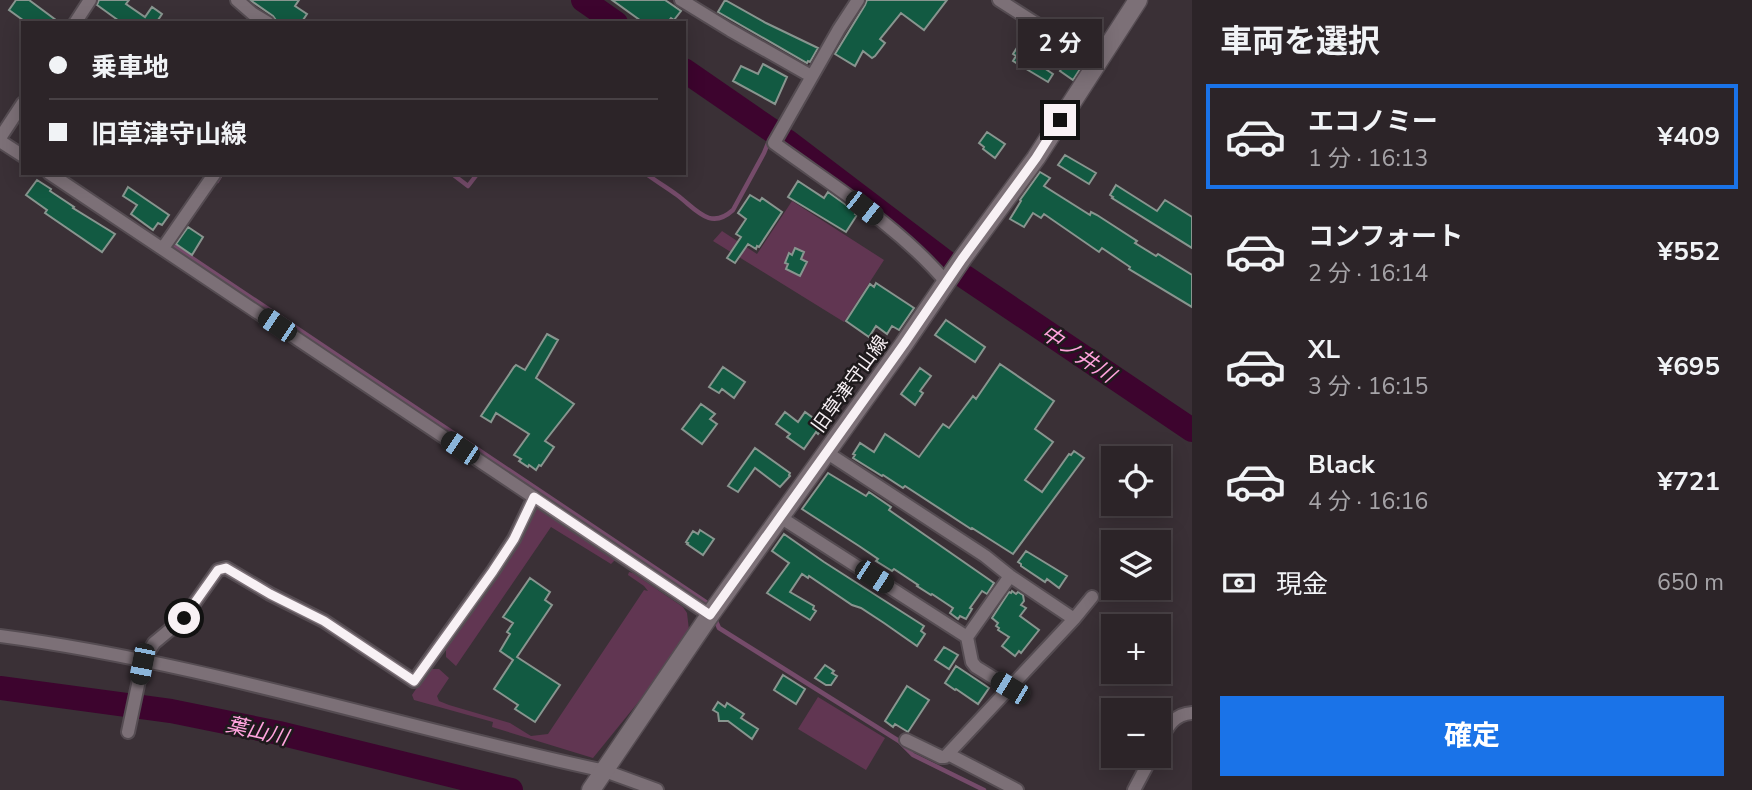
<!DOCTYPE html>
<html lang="ja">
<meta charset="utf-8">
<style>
:root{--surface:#2c2428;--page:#383034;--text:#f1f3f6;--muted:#a6a4a8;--line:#484145;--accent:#1a73e8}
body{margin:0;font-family:"Nunito Sans","Noto Sans JP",sans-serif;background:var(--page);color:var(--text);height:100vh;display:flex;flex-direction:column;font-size:26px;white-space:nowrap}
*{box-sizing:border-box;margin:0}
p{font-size:23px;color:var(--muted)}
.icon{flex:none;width:38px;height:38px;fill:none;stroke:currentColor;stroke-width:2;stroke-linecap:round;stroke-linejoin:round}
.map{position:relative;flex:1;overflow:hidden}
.drawer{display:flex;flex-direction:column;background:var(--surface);width:560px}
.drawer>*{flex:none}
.guide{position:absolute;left:21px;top:21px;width:665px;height:154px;border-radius:0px;box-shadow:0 4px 18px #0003,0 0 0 2px var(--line);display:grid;align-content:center;height:154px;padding:0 28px;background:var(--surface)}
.controls{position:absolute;left:1101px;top:446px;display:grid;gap:14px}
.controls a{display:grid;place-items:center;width:70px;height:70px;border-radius:0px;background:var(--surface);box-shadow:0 4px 18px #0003,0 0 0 2px var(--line);font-size:35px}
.end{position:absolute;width:32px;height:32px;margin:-16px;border:9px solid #f8f1f5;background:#111;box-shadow:0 0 0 4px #111}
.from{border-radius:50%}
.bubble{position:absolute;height:49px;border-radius:0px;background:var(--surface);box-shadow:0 4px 18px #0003,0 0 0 2px var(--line);font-size:23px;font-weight:700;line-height:49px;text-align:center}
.car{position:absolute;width:21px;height:42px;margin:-21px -10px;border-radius:9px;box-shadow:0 0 5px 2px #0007;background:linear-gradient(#222 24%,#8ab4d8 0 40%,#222 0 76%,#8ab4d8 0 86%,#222 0)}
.guide b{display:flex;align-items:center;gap:24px;height:66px;font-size:26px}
.guide b+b{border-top:2px solid var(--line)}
.guide i{width:18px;height:18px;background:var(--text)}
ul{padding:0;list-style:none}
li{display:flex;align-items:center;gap:21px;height:105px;margin:0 14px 10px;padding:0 14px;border:4px solid transparent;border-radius:0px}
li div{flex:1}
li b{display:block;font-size:26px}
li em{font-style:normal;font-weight:700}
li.selected{border-color:var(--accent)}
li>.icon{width:63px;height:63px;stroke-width:1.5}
h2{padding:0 28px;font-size:32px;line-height:84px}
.pay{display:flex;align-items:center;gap:18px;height:77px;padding:0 28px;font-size:26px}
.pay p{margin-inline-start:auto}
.cta{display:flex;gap:14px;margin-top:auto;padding:14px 28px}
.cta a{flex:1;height:80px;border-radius:0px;background:var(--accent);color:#fff;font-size:28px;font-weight:700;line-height:80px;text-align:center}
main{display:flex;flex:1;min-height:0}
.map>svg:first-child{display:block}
.green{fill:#613652}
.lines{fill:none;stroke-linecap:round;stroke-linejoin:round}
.stream{stroke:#754b6a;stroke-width:4.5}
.river{stroke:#3d042e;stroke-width:24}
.building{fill:#125a42;stroke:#88958f;stroke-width:2}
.street-casing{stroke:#554c52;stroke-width:16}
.secondary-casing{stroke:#554c52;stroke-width:21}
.street{stroke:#7c7077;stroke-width:12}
.secondary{stroke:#7c7077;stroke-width:18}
.route{stroke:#f8f1f5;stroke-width:9}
.labels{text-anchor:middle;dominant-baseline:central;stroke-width:5;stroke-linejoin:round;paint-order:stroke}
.street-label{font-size:19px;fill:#f8f1f5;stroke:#1e1a1c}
.water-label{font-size:21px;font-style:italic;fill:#ffa3dd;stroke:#1e1a1c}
</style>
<main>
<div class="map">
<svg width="1192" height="790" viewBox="0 0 1192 790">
<rect width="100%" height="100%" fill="#3a3036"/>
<path class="green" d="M792,201L884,260L844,322L713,241L722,231L757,254Z
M537,508L615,560L611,564L551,527L456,666L446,657V648L497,573Z
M629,572L633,573L683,607L687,613L689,630L653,684L593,758L492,727L493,722L414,700L412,695L429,669H439L449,678L437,696L439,701L449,705L510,723L531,736L548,734L644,590L648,591L644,586L628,575Z
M818,697L885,738L866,770L798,729Z"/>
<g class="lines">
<path class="stream" d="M451,173L468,186L478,173
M645,173C656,181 667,188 677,195C696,209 710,231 733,210L764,153L773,131
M217,181L222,173
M173,242L171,244L706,602L709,608
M715,619L719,628L899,741L913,755L984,790"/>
<path class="river" d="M583,0L616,23
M684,70L774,132
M787,141L946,262
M965,277L1192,430
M0,688L171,711L279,733L511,790"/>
</g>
<path class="building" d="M16,0H29L60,23H27L9,10Z
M99,0H129L126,4L145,17L152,7L162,14L156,23H122L97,5Z
M250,0H299L295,6L307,14L301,23H278L273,16Z
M612,0H665L681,11L674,20L671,18L667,23H644Z
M725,0L766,23L818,48L810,62L808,61L807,63L718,12Z
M867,0H947L924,30L901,13L880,39L885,43L875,56L872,58L863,51L855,66L835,54L865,5Z
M1029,29L1047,41L1035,62L1053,74L1048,82L1013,61L1016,56L1013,54Z
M1069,57L1082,66L1073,80L1060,71Z
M763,64L787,77L775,104L733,81L741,66L758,74Z
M987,132L1005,144L995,158L983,149L984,147L979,143Z
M1065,155L1096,173L1089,184L1058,165Z
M1040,172L1050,178L1044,186L1090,215L1091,212L1097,215L1137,241L1135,243L1156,256L1158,254L1192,275V307L1129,269L1130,267L1102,248L1099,252L1044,214L1041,218L1033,213L1024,227L1010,219L1021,201L1020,200Z
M37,180L51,189L50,191L74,207L73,208L115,234L102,252L45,213L47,210L26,195Z
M798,181L824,198L828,192L856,212L855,214L857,215L846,232L788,197Z
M1116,185L1157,211L1165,200L1192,217V248L1112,198L1113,197L1110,195Z
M128,187L169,215L162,225L158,223L153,230L131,214L137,205L123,196Z
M750,195L760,201L762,198L782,212L759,247L757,246L756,249L748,244L735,263L727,258L741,237L736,234L746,219L738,213Z
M188,227L203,237L192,255L176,244Z
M795,248L804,252L801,259L807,262L800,276L786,269L788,264L785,263L789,253L792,255Z
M876,283L914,308L899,330L892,326L887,334L876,326L869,337L846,321L870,284L874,287Z
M946,320L985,347L975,362L935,335Z
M547,334L558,340L536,378L574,404L545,441L554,447L541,466L539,465L536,470L529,465L528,467L519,461L521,459L514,455L529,434L496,413L491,422L481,416L514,367L516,365L525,370Z
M1000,364L1054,401L1035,429L1053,442L1025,480L1042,492L1069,454L1071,455L1074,451L1084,458L1013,554L972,528L971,529L905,486L903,488L883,475L882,476L853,458L855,455L853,454L860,443L874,452L885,434L919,457L943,424L949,428L973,396L976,399Z
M723,367L745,382L734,398L722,389L719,393L709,387Z
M920,368L931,376L920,391L923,393L915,405L901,394Z
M701,404L715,414L710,419L717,424L702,444L682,429Z
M785,412L798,422L805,412L824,426L818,434L816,432L804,449L787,437L790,434L776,424Z
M755,448L790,473L789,475L790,476L780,487L755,468L738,492L728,486Z
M828,473L866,496L869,492L891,507L889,510L994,583L987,594L982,591L970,608L972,609L966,619L960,616L958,619L950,613L953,608L932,594L931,595L917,586L918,585L894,569L892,571L876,561L878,559L859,546L802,509Z
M700,530L714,539L703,555L687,544L688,543L686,542L693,531L698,534Z
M784,534L824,562L924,626L921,631L925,634L917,646L884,623L861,608L852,605L809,576L808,578L802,574L790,592L814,606L813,609L816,611L810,620L767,593L789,563L772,551Z
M1026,551L1067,576L1059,588L1047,579L1045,582L1021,566V564L1018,562Z
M530,578L550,592L545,600L552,605L517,657L560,685L535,722L515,709L518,705L494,689L513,660L500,651L510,634L507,632L513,623L503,617Z
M1012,591L1016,594L1018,592L1023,595L1024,601L1021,605L1026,608L1020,616L1039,630L1021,653L1019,651L1015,656L1002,646L1009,637L998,630L999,628L996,626L998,623L992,618L1009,592L1011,593Z
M944,647L958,655L949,669L935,660Z
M825,665L834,671L832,673L837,676L831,685H826L815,678Z
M956,666L989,688L978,704L956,689L955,690L945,683Z
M783,675L805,689L796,704L774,690Z
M907,686L929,700L908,732L895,724L893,727L885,721Z
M718,702L725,707L727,703L744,714L741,718L758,729L752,739L728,721H719L718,713L713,710Z"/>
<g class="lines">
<g class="street-casing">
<path id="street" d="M237,0L253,14L268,23
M681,0L730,30L811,76
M858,0L839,29L774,143C833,186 899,226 947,283
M999,0L1098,63
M75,23L90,0
M0,138L23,103
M0,141L23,156
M49,173L710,615
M163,248L215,173
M826,452L985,556L1010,576L1074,619
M780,517L967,637L972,662L976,667L1010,688
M0,636C205,663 403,728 605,771L657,790
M967,637L1010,576
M128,732L143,661L154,643L184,618L218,570L226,568L270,594L324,621L414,681L493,571L514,539L534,497
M906,740L941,757H945L1074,619L1092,597
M1158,744C1167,728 1173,714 1192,713
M948,754L1017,790
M1134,790L1152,756"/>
</g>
<g class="secondary-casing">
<path id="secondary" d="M591,790L710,615L904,344L962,259L1036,158L1138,0"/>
</g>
<use href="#street" class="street"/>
<use href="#secondary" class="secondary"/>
</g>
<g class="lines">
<path class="route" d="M184,618L218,570L226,568L270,594L324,621L414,681L493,571L514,539L534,497L710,615L904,344L962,259L1036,158L1060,120"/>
</g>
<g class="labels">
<g class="street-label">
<text transform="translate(850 384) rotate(-54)">旧草津守山線</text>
</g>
<g class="water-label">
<text transform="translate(1078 354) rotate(34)">中ノ井川</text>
<text transform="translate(257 731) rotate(13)">葉山川</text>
</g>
</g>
</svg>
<div class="controls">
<a><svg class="icon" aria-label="locate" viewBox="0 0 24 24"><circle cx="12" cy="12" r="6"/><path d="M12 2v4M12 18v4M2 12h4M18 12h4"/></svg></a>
<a><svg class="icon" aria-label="layers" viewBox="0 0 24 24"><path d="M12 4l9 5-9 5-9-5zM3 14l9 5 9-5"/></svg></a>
<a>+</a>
<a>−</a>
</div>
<i class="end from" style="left:184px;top:618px"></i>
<i class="end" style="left:1060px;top:120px"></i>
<div class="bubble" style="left:1018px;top:19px;width:84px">2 分</div>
<i class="car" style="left:864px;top:208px;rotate:128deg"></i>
<i class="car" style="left:277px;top:325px;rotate:304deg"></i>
<i class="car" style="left:460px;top:448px;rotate:304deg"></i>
<i class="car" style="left:874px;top:577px;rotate:123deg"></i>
<i class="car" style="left:142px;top:664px;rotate:191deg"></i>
<i class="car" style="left:1010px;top:688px;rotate:301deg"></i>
<div class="guide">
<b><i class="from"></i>乗車地</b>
<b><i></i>旧草津守山線</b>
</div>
</div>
<section class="drawer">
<h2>車両を選択</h2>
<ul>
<li class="selected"><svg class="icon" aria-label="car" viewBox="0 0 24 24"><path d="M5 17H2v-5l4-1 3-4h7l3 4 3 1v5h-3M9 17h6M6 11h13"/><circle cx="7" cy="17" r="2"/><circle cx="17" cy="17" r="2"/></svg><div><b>エコノミー</b><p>1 分 · 16:13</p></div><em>¥409</em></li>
<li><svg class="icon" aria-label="car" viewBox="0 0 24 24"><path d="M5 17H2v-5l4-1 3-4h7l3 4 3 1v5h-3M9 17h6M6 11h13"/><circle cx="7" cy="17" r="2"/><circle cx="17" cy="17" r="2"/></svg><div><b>コンフォート</b><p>2 分 · 16:14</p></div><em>¥552</em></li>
<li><svg class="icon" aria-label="car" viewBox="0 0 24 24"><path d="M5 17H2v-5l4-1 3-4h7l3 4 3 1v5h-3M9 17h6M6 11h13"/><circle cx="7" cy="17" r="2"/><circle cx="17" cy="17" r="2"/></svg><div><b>XL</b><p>3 分 · 16:15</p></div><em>¥695</em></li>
<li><svg class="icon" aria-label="car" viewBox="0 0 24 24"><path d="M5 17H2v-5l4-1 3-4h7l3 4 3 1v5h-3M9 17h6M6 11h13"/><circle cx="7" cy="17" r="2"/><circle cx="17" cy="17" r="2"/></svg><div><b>Black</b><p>4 分 · 16:16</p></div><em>¥721</em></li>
</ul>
<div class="pay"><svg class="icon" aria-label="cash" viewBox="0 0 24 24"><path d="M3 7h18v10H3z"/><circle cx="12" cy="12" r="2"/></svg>現金<p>650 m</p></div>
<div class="cta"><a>確定</a></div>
</section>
</main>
